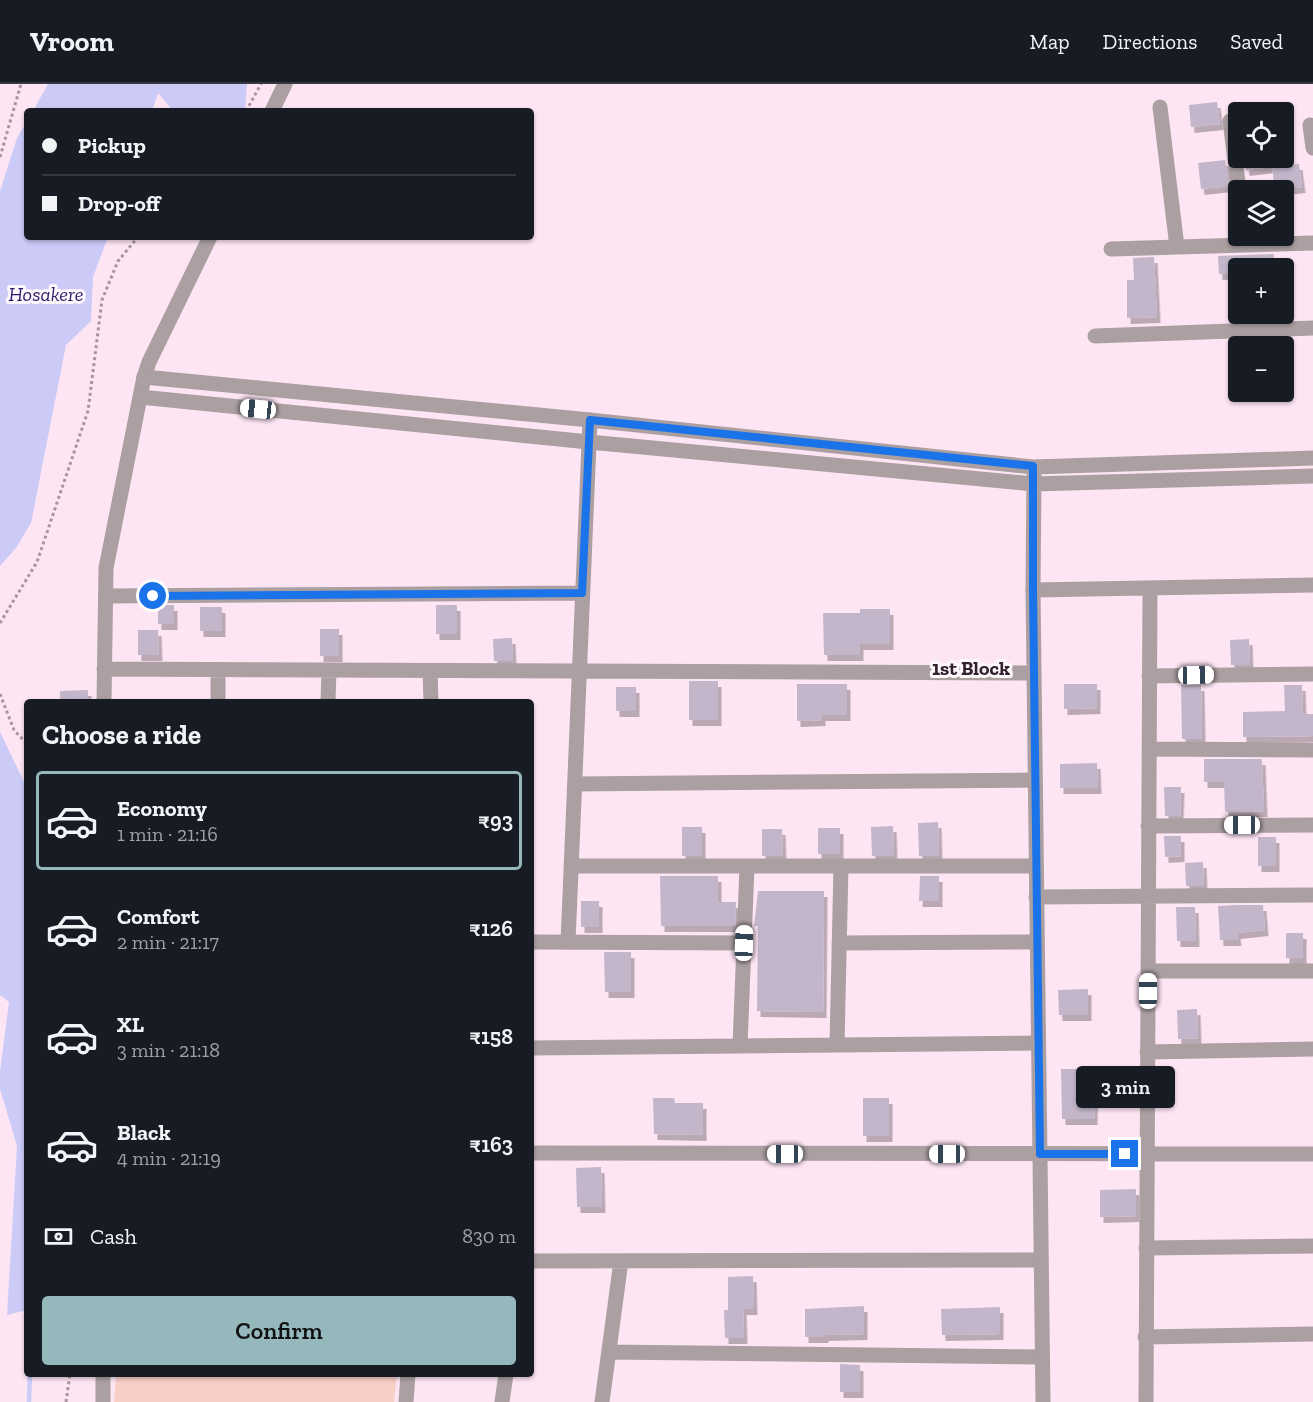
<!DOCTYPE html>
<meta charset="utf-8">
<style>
:root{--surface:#171b24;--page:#20242c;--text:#f1f3f6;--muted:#9ea1a6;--line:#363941;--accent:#95b8bd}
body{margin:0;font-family:"Zilla Slab",serif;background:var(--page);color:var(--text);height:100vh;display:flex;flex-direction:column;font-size:22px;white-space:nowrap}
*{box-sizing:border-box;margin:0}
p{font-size:20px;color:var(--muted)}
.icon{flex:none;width:33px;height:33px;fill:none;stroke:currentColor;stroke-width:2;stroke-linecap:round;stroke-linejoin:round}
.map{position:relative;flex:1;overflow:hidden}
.drawer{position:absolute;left:24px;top:615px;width:510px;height:678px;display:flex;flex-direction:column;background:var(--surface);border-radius:6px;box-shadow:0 2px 4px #0004}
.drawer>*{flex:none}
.guide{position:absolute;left:24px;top:24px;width:510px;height:132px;border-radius:6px;box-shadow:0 2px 4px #0004;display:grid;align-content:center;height:132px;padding:0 18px;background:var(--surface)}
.fabs{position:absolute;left:1228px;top:18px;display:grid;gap:12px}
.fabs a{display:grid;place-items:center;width:66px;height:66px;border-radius:6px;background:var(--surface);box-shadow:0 2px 4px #0004;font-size:30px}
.end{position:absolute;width:27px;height:27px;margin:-14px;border:8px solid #1a73e8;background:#fff;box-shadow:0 0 0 3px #fff}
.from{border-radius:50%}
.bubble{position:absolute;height:42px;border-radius:6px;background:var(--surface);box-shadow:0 2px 4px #0004;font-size:20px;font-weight:600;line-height:42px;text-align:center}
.car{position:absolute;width:18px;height:36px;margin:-18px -9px;border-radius:8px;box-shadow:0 0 4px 2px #0007;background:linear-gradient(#fff 24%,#345 0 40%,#fff 0 76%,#345 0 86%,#fff 0)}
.guide b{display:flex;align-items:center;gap:21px;height:57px;font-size:22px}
.guide b+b{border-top:2px solid var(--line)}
.guide i{width:15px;height:15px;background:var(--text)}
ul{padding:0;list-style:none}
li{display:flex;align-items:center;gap:18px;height:99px;margin:0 12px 9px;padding:0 6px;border:3px solid transparent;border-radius:6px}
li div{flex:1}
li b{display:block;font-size:22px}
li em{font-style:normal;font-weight:600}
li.current{border-color:var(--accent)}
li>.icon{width:54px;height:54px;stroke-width:1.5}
h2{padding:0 18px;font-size:27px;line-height:72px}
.pay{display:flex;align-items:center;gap:15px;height:66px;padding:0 18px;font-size:22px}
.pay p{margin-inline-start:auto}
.primary-button{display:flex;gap:12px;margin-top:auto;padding:12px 18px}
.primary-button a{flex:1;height:69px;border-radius:6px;background:var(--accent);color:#111;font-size:24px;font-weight:600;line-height:69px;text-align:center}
header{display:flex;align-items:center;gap:36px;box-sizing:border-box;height:84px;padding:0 30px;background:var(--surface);border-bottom:2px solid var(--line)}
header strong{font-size:28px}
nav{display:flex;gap:33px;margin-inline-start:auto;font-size:21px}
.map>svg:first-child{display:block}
.green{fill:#f8cfc7}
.water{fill:#cccbf8}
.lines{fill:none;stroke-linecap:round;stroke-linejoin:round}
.stream{stroke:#cccbf8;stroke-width:4.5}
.building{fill:#c3b6cb;filter:url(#shadow)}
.path{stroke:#a695a0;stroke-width:3;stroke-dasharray:3 3;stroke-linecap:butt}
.minor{stroke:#ab9fa1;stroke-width:15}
.tertiary{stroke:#ab9fa1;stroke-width:15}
.route{stroke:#1a73e8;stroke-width:8}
.labels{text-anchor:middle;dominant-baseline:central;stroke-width:6;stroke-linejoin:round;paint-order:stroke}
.water-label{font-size:20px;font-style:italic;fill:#2d1b6d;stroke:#fdf8fb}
.neighbourhood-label{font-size:20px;font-weight:bold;fill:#34232f;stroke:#fdf8fb}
</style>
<header>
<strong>Vroom</strong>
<nav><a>Map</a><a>Directions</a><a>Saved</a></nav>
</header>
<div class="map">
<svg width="1313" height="1318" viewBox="0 0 1313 1318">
<defs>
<filter id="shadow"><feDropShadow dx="3.5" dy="6" stdDeviation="0" flood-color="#0004"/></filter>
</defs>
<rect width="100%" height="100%" fill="#fde5f4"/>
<path class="green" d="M116,1290H397L394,1318H114Z"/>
<path class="water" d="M48,0H247L245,27H173L158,9L152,27H33Z
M27,37V153H108L93,193L91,237L66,261L31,439L16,464L0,482V107L17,54Z
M0,648L27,704V1226L7,1231L17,1062L0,1005V987L9,918L0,911Z"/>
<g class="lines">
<path class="stream" d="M29,1318L30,1290"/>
</g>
<path class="building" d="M1217,18L1220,40L1191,43L1189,21Z
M1245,74H1288L1289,81L1299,80L1302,103L1275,106L1272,83L1246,86Z
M1225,76L1229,102L1201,105L1198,79Z
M1274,170V184H1236V190H1219L1218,172Z
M1154,173L1157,233L1127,234V196H1134L1133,174Z
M158,521H174V540H158Z
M436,521H457V550H436Z
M200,523H222V547H200Z
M860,525H890V560H860V571H824L823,529H860Z
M320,545H339V572H320Z
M138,546H158L159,571H138Z
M512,554L513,577H494L493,555Z
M1249,555L1250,581H1231L1230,556Z
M689,597H718V636H689Z
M797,600H847V631H822V636L797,637Z
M1064,600H1097V624L1064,625Z
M1181,601H1201L1202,655H1182Z
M1284,601H1302L1303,630H1313V652L1243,653V628L1285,627Z
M616,603H636V627H616Z
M88,606V618H60V607Z
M1204,675H1262L1264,727L1225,728L1224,698H1204Z
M1097,679L1098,704H1060V680Z
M1164,703H1181L1180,732H1165Z
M938,738L939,772H919L918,739Z
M893,742L894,772H872L871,743Z
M682,743H702V772H682Z
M818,744H840V770H818Z
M762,745H782L783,772H762Z
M1164,752H1181V772L1165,773Z
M1258,753H1276V782H1258Z
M1203,778L1204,802H1186L1185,779Z
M660,792H718V818H736L735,842H661Z
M920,792H939V817H919Z
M758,807H824L823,928L757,927L758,842H754Z
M581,817H599V843H581Z
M1236,821H1263L1265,846L1237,849L1238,856H1220L1218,822Z
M1176,823H1195L1196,857H1177Z
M1286,849H1303V874H1286Z
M604,868H631V908H605Z
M1088,905V931H1059L1058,906Z
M1197,925L1198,954L1178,955L1177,926Z
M1061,985H1095L1094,1035H1062Z
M653,1014H674L675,1019H703V1051L654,1050Z
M863,1014H889V1052H863Z
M601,1083L602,1123H577L576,1084Z
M1136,1105V1132L1100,1133V1106Z
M753,1192L754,1225H743L744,1254H725L724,1226H728V1193Z
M864,1222V1250L825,1251V1253H805V1225Z
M1000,1223V1250L942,1251L941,1225Z
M840,1280L860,1281V1308H840Z"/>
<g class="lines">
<path class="path" d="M246,27L261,0
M0,73L21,0
M0,539L37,478L88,327L102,216L118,177L138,153
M0,610L14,646L27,660
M66,1318L70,1290"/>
<path class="minor" d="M1160,23L1177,163
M272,27L285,0
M1230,37L1239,106
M1310,41L1313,64
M1111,165L1313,159
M1095,252L1313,244
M1033,506L1313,501
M106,512L582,509
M104,585L1034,589
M218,586V618
M430,587L431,618
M1149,592L1313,590
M104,618L106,484L144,293L149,278L210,153
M328,618L329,586
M1149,665L1313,666
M575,700L1035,696
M1148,742L1313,741
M571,782H1036
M1036,813L1313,811
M531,858L744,859
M568,858L590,336
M839,859L1037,858
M1148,887H1313
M837,961L841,782
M740,962L747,782
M531,964L1038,959
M1147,968L1313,965
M531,1069L1313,1070
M1146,1164L1313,1162
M531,1177L1041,1176
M1145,1253L1313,1250
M609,1268L1042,1273
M103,1318V1290
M406,1318L408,1290
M502,1318L506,1290
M602,1318L621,1177
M1146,1318L1150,504"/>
<path class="tertiary" d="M144,293L590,336L1033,383L1313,374
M140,313L589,358L1034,400L1313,392
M1034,392L1033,506L1043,1318"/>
</g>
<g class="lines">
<path class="route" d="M153,512L582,509L590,336L1033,382V506L1040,1070H1125"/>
</g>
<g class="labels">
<g class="water-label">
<text x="46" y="210">Hosakere</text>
</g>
<g class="neighbourhood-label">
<text x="971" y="584">1st Block</text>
</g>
</g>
</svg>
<div class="fabs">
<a><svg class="icon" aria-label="locate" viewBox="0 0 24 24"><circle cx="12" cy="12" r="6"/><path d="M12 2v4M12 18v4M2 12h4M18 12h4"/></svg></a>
<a><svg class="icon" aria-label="layers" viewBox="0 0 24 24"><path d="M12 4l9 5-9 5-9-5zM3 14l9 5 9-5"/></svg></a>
<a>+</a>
<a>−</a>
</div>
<i class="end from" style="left:153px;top:512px"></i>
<i class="end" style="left:1125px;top:1070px"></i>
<div class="bubble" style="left:1076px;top:982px;width:99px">3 min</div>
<i class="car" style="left:258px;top:325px;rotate:276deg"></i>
<i class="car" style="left:1196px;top:591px;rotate:89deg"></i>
<i class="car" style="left:1242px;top:741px;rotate:270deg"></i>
<i class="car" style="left:744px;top:859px;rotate:2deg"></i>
<i class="car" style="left:1148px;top:907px;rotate:0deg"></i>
<i class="car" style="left:785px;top:1070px;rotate:270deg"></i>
<i class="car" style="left:947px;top:1070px;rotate:270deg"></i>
<div class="guide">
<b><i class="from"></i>Pickup</b>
<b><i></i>Drop-off</b>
</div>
<section class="drawer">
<h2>Choose a ride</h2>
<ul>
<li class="current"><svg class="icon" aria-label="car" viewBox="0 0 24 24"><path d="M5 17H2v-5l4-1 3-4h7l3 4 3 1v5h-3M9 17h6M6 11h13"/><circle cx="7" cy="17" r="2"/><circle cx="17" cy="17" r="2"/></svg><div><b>Economy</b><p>1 min · 21:16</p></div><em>₹93</em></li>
<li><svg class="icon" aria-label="car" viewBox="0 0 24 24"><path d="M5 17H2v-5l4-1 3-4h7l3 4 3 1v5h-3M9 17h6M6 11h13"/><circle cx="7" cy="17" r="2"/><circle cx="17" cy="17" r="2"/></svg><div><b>Comfort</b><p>2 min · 21:17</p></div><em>₹126</em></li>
<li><svg class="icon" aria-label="car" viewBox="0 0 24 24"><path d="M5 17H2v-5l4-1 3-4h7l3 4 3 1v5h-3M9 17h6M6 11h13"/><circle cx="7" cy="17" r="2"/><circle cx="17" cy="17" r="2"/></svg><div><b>XL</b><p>3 min · 21:18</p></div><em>₹158</em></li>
<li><svg class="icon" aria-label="car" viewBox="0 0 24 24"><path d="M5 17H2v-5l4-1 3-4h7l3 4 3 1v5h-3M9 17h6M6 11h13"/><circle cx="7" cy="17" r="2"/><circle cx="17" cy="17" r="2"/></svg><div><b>Black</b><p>4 min · 21:19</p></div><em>₹163</em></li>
</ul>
<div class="pay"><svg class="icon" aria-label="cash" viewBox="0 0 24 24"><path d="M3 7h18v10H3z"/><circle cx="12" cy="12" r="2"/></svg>Cash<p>830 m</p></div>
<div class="primary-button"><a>Confirm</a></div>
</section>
</div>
